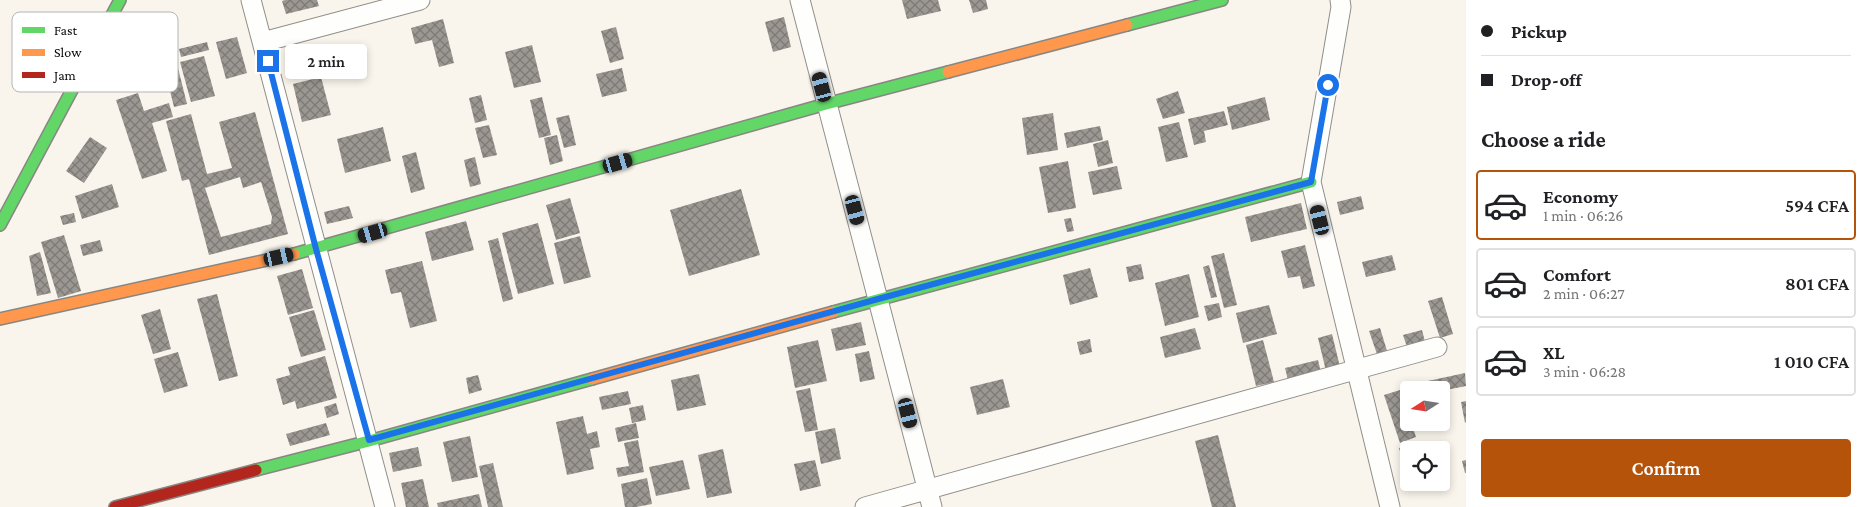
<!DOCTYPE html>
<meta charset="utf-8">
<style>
:root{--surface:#fff;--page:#f2f2f2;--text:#202124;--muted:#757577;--line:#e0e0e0;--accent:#b45309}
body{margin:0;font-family:"Crimson Pro",serif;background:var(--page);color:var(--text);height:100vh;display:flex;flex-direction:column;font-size:19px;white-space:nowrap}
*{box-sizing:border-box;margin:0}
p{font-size:16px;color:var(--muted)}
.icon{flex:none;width:28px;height:28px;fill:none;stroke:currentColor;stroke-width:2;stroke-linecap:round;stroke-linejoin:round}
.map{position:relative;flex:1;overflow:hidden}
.drawer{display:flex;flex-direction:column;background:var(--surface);width:400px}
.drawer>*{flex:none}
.guide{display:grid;align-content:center;height:110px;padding:0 15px;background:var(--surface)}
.needle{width:32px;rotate:258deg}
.buttons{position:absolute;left:1400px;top:381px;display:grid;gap:10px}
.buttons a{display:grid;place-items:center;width:50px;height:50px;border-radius:5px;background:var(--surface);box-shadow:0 2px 8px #0003;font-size:25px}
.end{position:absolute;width:22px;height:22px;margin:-11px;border:6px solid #1a73e8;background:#fff;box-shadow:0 0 0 2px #fff}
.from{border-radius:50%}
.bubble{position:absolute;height:35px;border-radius:5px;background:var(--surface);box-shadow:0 2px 8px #0003;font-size:16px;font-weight:600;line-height:35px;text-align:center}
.car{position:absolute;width:15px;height:30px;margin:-15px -8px;border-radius:6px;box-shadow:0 0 4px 1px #0007;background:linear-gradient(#222 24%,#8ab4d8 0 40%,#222 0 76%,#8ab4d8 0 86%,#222 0)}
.guide b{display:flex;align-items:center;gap:18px;height:48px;font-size:19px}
.guide b+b{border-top:1px solid var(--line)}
.guide i{width:12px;height:12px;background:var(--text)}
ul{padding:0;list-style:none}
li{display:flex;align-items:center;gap:15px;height:70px;margin:0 10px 8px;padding:0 5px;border:2px solid var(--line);border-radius:5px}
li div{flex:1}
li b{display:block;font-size:19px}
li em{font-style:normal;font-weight:600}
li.active{border-color:var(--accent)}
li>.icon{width:45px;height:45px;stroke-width:1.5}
h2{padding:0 15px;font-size:22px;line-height:60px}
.action{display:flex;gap:10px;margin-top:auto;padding:10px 15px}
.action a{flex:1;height:58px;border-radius:5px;background:var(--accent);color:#fff;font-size:20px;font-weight:600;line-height:58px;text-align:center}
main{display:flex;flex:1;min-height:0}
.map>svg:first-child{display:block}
.building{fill:url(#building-cross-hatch);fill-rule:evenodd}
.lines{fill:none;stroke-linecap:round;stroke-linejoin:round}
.street-casing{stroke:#918f8b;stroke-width:21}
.fast-casing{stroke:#888682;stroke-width:14}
.slow-casing{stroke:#888682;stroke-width:14}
.jam-casing{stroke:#888682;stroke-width:14}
.street{stroke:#fefefc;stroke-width:19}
.fast{stroke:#63d668;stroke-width:11}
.slow{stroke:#ff974d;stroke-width:11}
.jam{stroke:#b3261e;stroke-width:11}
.route{stroke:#1a73e8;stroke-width:6}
.key{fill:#fff;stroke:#b5b5b5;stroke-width:1}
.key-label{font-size:14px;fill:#090909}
</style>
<main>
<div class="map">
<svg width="1466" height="507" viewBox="0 0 1466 507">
<defs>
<pattern id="building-cross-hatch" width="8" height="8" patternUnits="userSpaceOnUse" patternTransform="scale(1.25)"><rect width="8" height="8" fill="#9b9893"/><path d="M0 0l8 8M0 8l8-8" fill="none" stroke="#7d7a76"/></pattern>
</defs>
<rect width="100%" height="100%" fill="#f9f5ec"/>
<path class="building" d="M285,0H317L319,6L286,14L282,1Z
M902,0H938L941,11L907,19Z
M969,0H986L988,9L973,13Z
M784,17L791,47L773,52L765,22Z
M443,19L454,63L439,67L432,40L415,44L411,28Z
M616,27L624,59L610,63L601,31Z
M237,37L247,73L226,79L216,42Z
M207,42L209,50L181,57L179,49Z
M532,45L541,82L514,88L505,52Z
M174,52L187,104L174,107L161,55Z
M204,56L215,96L191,102L180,62Z
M622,68L627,91L602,97L596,74Z
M321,77L331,115L302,122L293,84Z
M1178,91L1185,113L1163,119L1156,99Z
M138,93L144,111L169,103L173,117L152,123L167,171L142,179L116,100Z
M481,95L487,120L475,123L469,98Z
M542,97L551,135L539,138L530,100Z
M1265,97L1270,120L1232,130L1227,107Z
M1224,111L1228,125L1204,131L1206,142L1194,145L1188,119Z
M255,112L288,234L209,255L189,179L200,176L182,181L166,121L191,114L207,174L232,168L219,122ZM240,177L243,188L261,182L272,217L271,224L221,237L205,188Z
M1053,113L1058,150L1027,155L1022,118Z
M569,115L576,145L564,148L556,118Z
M1179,122L1188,157L1166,162L1158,127Z
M489,125L497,155L483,158L475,128Z
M1100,126L1103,140L1067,148L1064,133Z
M383,127L391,161L345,173L337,139Z
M557,135L563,161L550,165L544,138Z
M90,137L107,148L84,183L66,171Z
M1108,140L1113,163L1098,167L1093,144Z
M416,152L425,189L411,193L402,156Z
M475,157L481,184L470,187L464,160Z
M1068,161L1076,208L1048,213L1039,167Z
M1117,166L1122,189L1093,195L1088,172Z
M112,184L119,207L82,219L75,196Z
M741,189L760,255L689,276L670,210Z
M1361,196L1364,209L1340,215L1337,202Z
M570,198L580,233L556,240L546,205Z
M1301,203L1307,229L1251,242L1245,217Z
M349,206L353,218L327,224L324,212Z
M74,213L76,222L63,225L60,216Z
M1071,218L1074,231L1067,232L1064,219Z
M466,221L474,250L432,261L425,232Z
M538,223L554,284L518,294L502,233Z
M64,235L81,291L58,298L41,242Z
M580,236L591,277L564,284L554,243Z
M498,238L513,299L503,302L488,241Z
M100,240L103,251L83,256L80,245Z
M1305,245L1315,286L1303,289L1300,276L1288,278L1281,251Z
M40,252L51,293L37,296L29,256Z
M1224,253L1237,305L1224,308L1211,256Z
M1392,255L1396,270L1366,277L1362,262Z
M422,261L437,321L410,328L401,292L391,294L385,270Z
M1141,264L1144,279L1129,282L1126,267Z
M1209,265L1217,297L1211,298L1203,267Z
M1090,268L1098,297L1070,305L1063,275Z
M302,269L313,308L288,315L277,276Z
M1189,274L1199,317L1165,326L1155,283Z
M217,294L238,376L219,381L197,299Z
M1442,297L1453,334L1440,338L1428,301Z
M1219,303L1222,317L1208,321L1204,306Z
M1269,305L1277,334L1243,343L1236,313Z
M160,309L171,349L153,354L141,315Z
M314,310L326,350L301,357L289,317Z
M861,322L866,345L836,351L831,329Z
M1195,328L1201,349L1165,358L1160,337Z
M1380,328L1388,354L1378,357L1369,331Z
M1422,330L1425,342L1407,347L1403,335Z
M1332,334L1340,367L1326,371L1318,338Z
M1090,339L1092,352L1080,355L1077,342Z
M818,340L827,381L795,388L787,347Z
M1263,340L1274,382L1256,386L1246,345Z
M869,351L875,379L860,382L855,354Z
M178,352L188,386L164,393L154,359Z
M325,356L337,398L297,409L295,401L283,405L276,379L290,375L288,367Z
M1318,360L1322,376L1289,384L1285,368Z
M1465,373L1466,386L1441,391L1415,390L1414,384Z
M699,374L706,405L677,411L671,380Z
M478,375L482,390L469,394L466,378Z
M1003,379L1010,407L977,415L970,387Z
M810,388L818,430L805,432L796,391Z
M1400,390L1409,415V422H1411L1416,437L1400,443L1384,395Z
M628,391L631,404L602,410L599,397Z
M1466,401V422L1465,423L1461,402Z
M336,403L339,414L327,418L324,407Z
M643,405L646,420L632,423L629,408Z
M583,416L587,434L597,431L600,447L590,449L594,469L567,475L556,422Z
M326,423L330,435L290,446L286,434Z
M636,423L639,438L618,442L615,428Z
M835,428L841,459L821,464L815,432Z
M1218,435L1236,507H1212L1195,441Z
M470,436L478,477L452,482L443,442Z
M638,440L644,472L618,477L616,468L629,466L624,443Z
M1412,445L1414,450H1409V459L1403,461L1399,448Z
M418,447L422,466L393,472L389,453Z
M723,449L732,493L707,498L698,455Z
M683,460L690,489L656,496L649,467Z
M815,460L821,486L800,491L794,464Z
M1466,460V473H1465L1462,461Z
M493,463L503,507H488L479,466Z
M647,478L652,504L636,507H625L621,484Z
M423,479L429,507H406L401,483Z
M479,494L482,507H438L437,503Z"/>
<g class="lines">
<g class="street-casing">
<path id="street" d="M251,0L385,507
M800,0L932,507
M1340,0L1341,7L1311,182L1390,507
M263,42L420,0
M865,507L1437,347"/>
</g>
<g class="fast-casing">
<path id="fast" d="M1127,25L1222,0
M0,225L120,0
M294,254L826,104L948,72
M833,312L1311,182
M256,470L369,441L592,379"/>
</g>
<g class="slow-casing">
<path id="slow" d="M948,72L1127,25
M0,319L294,254
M592,379L833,312"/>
</g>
<g class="jam-casing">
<path id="jam" d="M115,507L256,470"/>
</g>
<use href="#street" class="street"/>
<use href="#fast" class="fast"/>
<use href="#slow" class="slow"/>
<use href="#jam" class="jam"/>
</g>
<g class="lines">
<path class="route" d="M268,61L316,249L369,440L878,299L1311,182L1328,85"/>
</g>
<rect x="12" y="12" width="166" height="80" rx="8" class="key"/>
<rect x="22" y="27" width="23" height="6" fill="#63d668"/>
<rect x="22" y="49" width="23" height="7" fill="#ff974d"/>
<rect x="22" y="72" width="23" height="6" fill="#b3261e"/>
<g class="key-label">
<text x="54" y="35">Fast</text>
<text x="54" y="57">Slow</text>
<text x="54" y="80">Jam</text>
</g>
</svg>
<div class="buttons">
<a><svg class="needle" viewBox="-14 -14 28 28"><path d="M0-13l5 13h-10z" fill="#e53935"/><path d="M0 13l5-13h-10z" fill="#757577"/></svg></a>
<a><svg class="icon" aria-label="locate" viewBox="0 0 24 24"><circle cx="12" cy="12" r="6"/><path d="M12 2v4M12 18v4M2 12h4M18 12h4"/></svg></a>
</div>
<i class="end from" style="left:1328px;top:85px"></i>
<i class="end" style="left:268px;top:61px"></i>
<div class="bubble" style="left:285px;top:44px;width:82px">2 min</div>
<i class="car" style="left:822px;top:87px;rotate:345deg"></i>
<i class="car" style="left:618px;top:163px;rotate:74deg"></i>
<i class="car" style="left:855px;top:210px;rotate:165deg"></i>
<i class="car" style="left:1320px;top:220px;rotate:346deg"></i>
<i class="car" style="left:373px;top:233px;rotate:254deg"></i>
<i class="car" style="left:279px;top:257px;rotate:77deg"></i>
<i class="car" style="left:908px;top:413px;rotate:166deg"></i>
</div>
<section class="drawer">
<div class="guide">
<b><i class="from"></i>Pickup</b>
<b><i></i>Drop-off</b>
</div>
<h2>Choose a ride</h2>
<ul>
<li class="active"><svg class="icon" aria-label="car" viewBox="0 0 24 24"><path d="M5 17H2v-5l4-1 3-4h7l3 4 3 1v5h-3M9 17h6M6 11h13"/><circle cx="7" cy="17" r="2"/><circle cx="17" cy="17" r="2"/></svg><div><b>Economy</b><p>1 min · 06:26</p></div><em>594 CFA</em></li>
<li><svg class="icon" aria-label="car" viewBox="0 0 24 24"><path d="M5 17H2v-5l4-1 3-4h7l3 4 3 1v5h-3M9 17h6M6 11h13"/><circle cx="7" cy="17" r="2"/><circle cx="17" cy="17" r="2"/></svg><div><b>Comfort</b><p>2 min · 06:27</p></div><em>801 CFA</em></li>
<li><svg class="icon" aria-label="car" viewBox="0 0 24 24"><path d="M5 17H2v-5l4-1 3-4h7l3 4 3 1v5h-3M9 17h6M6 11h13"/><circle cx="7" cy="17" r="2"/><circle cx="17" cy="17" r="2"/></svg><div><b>XL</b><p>3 min · 06:28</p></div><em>1 010 CFA</em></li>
</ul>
<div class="action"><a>Confirm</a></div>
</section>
</main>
